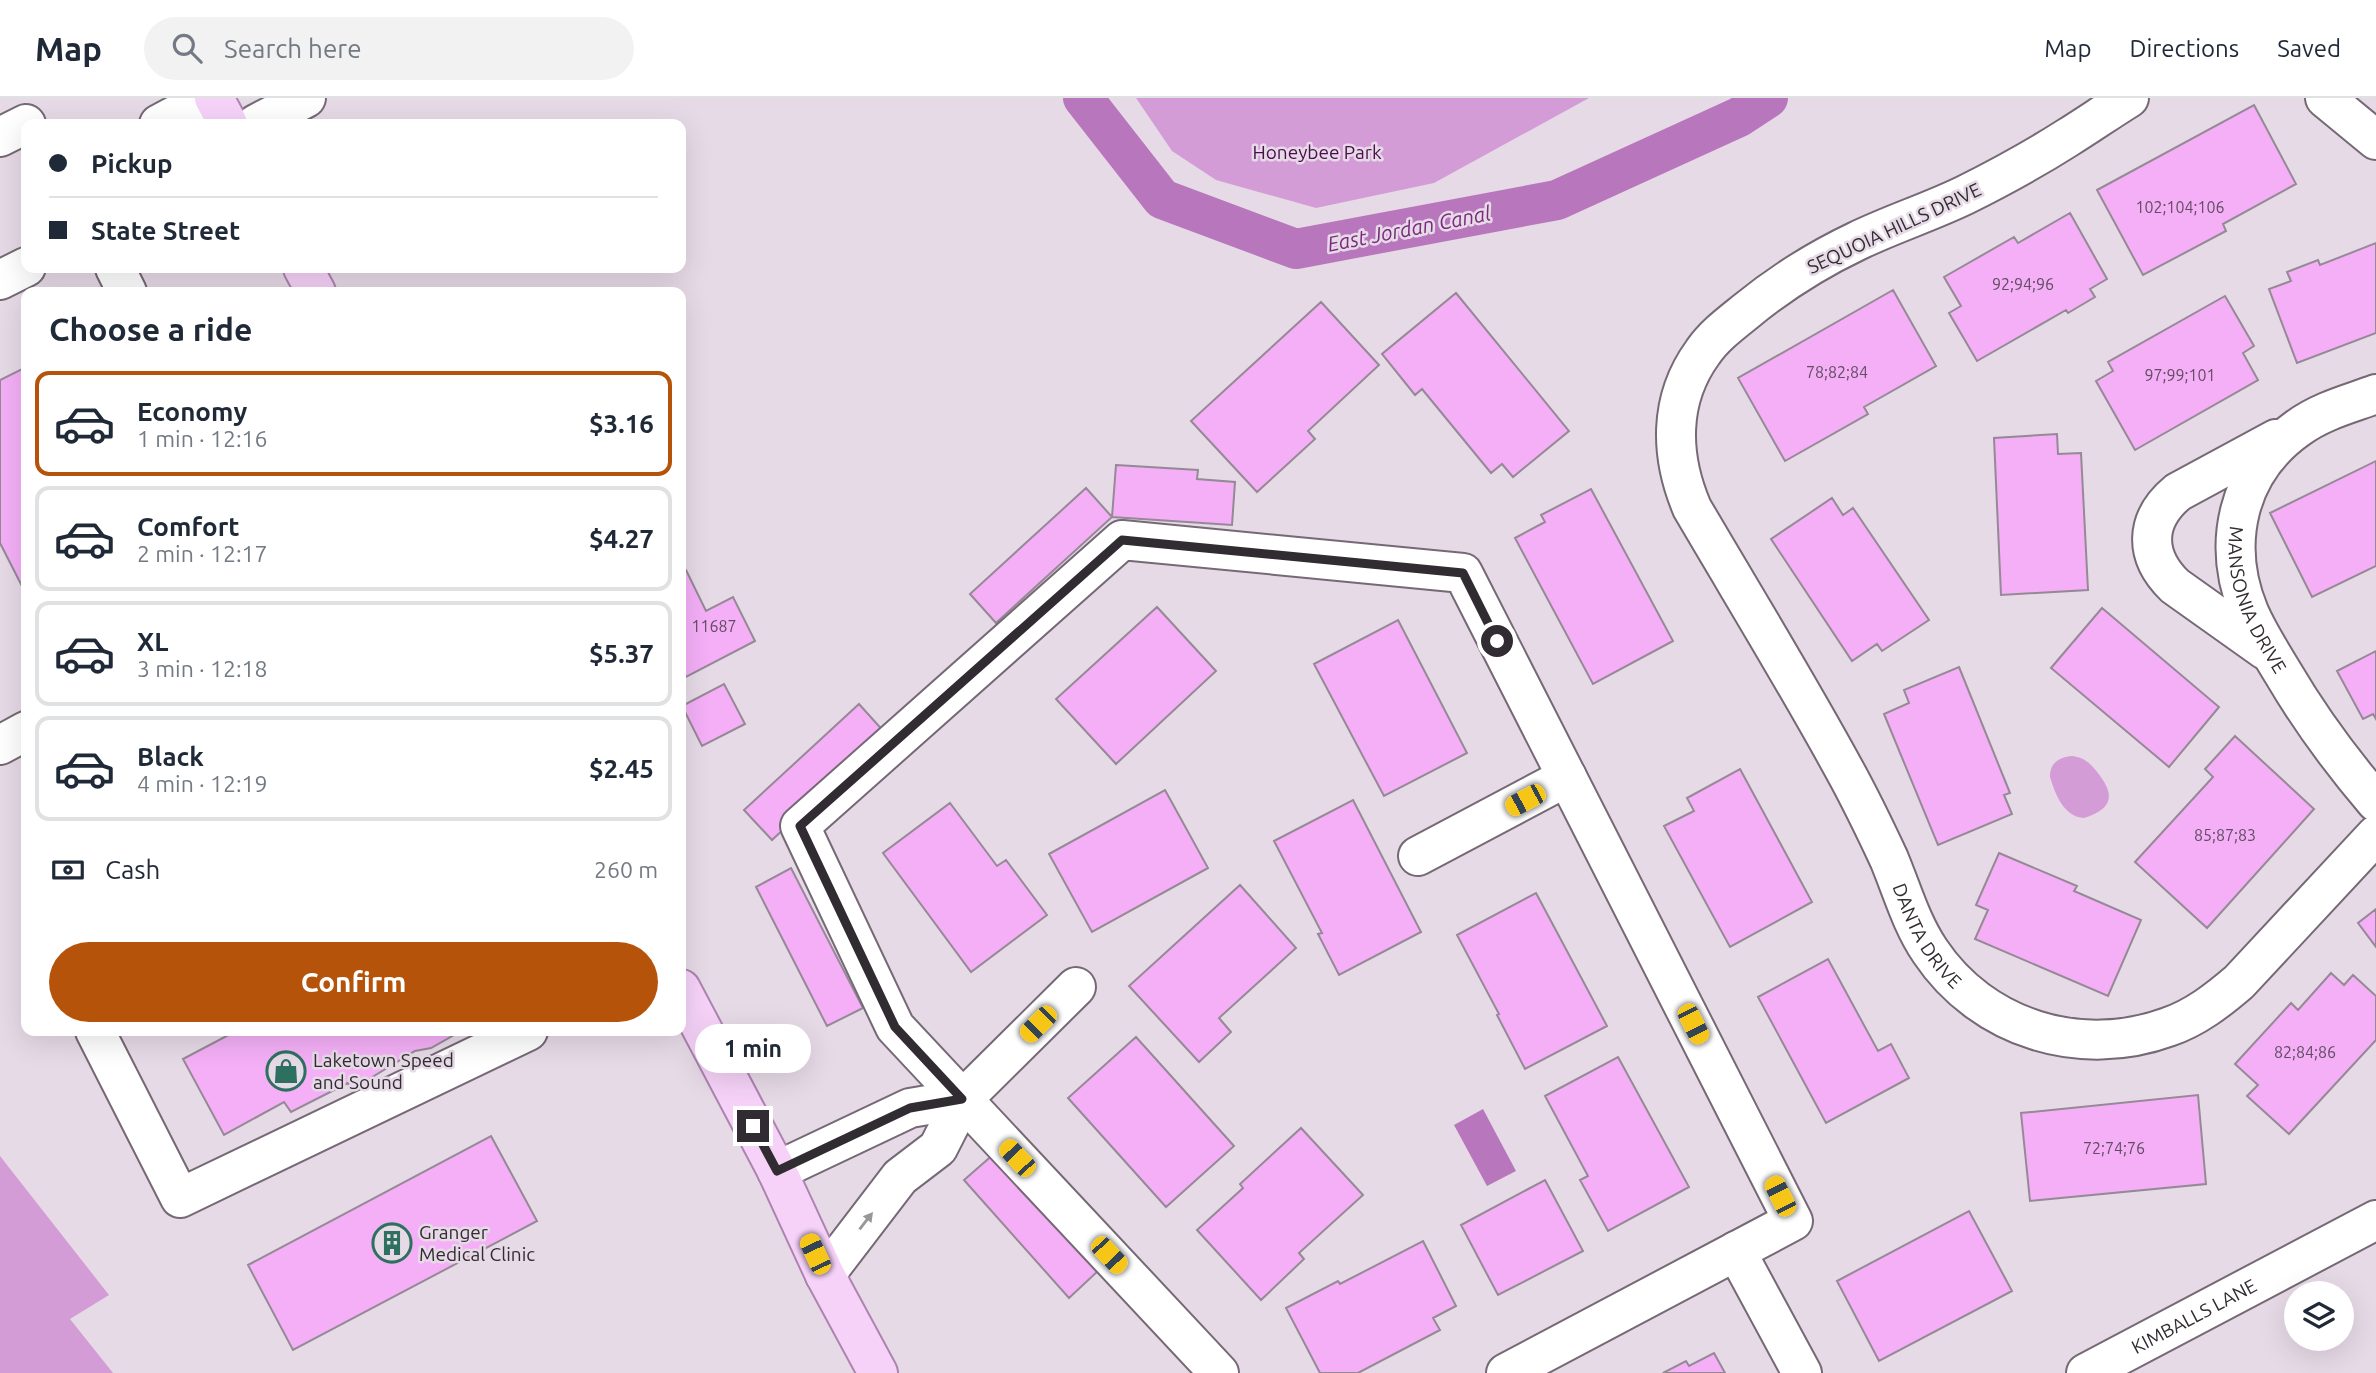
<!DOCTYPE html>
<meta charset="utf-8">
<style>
:root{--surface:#fff;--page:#f2f2f3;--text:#1f2937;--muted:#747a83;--line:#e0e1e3;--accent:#b45309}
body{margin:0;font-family:Ubuntu,sans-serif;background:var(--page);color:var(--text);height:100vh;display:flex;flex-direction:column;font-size:26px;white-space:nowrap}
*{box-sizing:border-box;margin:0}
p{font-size:23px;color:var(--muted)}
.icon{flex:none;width:38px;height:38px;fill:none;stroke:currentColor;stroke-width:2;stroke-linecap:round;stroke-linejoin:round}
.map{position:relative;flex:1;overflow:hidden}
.panel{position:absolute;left:21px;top:189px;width:665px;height:749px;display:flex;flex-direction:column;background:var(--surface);border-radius:14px;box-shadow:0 7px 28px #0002}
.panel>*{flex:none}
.hud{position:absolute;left:21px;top:21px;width:665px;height:154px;border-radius:14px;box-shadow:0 7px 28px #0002;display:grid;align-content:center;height:154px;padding:0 28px;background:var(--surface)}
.buttons{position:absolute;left:2284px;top:1183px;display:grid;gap:14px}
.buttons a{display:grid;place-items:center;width:70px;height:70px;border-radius:50%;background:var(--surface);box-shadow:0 7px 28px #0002;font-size:35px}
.end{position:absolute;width:32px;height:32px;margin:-16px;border:9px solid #312c31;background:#fff;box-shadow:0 0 0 4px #fff}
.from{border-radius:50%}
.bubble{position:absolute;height:49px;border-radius:24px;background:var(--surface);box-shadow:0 7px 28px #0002;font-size:23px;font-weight:700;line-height:49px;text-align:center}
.car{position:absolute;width:21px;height:42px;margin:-21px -10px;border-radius:9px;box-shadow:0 0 5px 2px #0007;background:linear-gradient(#f5c518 24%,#345 0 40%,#f5c518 0 76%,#345 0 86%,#f5c518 0)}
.hud b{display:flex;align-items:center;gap:24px;height:66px;font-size:26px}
.hud b+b{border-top:2px solid var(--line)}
.hud i{width:18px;height:18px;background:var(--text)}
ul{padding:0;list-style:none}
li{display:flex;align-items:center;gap:21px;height:105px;margin:0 14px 10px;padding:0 14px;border:4px solid var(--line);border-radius:14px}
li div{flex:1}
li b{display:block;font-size:26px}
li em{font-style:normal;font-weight:700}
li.active{border-color:var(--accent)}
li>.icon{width:63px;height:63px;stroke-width:1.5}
h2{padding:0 28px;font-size:32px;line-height:84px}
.pay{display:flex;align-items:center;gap:18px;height:77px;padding:0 28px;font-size:26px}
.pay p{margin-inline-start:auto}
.cta{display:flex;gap:14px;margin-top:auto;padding:14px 28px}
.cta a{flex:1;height:80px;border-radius:42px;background:var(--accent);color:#fff;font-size:28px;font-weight:700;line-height:80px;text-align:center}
header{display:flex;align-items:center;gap:42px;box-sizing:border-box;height:98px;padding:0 35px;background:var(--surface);border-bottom:2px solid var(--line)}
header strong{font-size:33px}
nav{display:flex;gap:38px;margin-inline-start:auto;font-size:24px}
.search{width:490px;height:63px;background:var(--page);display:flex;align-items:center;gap:18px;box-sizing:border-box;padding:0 24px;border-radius:38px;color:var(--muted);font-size:26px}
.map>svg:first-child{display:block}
.green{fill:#d49cd6}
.water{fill:#b877bc}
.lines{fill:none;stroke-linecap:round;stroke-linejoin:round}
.canal{stroke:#b877bc;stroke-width:40}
.building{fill:#f4aff7;stroke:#958996;stroke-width:2}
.minor-casing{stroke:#756975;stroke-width:42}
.major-casing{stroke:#ad84af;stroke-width:42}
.minor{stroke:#fff;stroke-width:38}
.major{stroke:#f6d2f8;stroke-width:38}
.oneway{fill:#989698}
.route{stroke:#312c31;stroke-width:9}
.labels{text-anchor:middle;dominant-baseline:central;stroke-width:5;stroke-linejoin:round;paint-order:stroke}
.number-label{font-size:16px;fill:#624d62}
.park-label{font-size:19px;fill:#4a0d4e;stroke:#e7dae7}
.street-label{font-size:19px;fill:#312c31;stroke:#e7dae7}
.poi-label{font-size:19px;fill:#312c31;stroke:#e7dae7;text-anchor:start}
.water-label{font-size:21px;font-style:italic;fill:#7a2b7f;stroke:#e7dae7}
</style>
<header>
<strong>Map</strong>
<div class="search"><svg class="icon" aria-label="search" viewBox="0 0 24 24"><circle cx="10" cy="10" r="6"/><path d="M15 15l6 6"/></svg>Search here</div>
<nav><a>Map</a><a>Directions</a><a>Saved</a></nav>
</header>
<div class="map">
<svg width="2376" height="1275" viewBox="0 0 2376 1275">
<rect width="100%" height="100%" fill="#e7dae7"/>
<path class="green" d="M1136,0H1589L1434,85L1316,110L1216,82L1172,53Z
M2071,658C2084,659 2090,665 2098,675C2116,698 2112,711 2084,720C2064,719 2055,696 2050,679C2050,665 2058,660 2071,658Z
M0,1058L109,1197L70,1221L113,1275H0Z"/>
<path class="water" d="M1483,1011L1516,1073L1487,1088L1454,1027Z"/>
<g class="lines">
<path class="canal" d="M1083,0L1162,101L1296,151L1557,102L1739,19L1768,0"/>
</g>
<path class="building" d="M2254,7L2296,86L2223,126L2226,133L2143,177L2097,92Z
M2070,115L2107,181L2090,191L2095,199L2068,215L2066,212L1977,263L1949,215L1961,208L1944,179L2014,139L2018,145Z
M2376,145V235L2297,265L2269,191L2291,183L2287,174L2318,162L2320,167Z
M1893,192L1936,268L1864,309L1868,316L1785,363L1738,280Z
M1456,195L1569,333L1513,379L1502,366L1491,375L1422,291L1415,297L1382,256Z
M2225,198L2254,248L2243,255L2258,282L2135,352L2096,283L2113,273L2108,264Z
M1321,204L1379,267L1308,333L1315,341L1257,394L1191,323Z
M26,269V496L0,445V282Z
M2057,336L2058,356L2081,355L2088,492L2001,497L1994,340Z
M2376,363V468L2312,499L2270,415Z
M1116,367L1198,372L1197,381L1235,384L1232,427L1112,419Z
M1086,390L1112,419L996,525L970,496Z
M1591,391L1673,543L1593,586L1515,440L1545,424L1541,417Z
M1832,400L1843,417L1853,410L1929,522L1882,553L1877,546L1852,563L1771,441Z
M686,472L706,513L733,499L755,543L684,580L681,574V474Z
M1157,509L1216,573L1116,666L1056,601Z
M2102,510L2219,609L2169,669L2051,570Z
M1398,522L1467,655L1384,698L1314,566Z
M2376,553V621L2373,616L2363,621L2337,573Z
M1959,569L2010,695L2004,697L2012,716L1938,747L1884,616L1909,605L1904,592Z
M724,586L745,626L702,648L682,608Z
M859,606L886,636L772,742L744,712Z
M2235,638L2314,711L2207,830L2135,764L2213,679L2205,671Z
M1740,671L1812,804L1730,849L1664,728L1694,713L1687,700Z
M1165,692L1208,770L1092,834L1049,756Z
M1353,702L1421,834L1339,877L1318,836L1322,835L1274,743Z
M950,705L997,768L1006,762L1047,817L971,874L883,755Z
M1999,755L2077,788L2074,793L2141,822L2108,898L1975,841L1988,812L1976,807Z
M791,770L863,910L827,928L756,789Z
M1240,787L1296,850L1219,920L1231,934L1199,964L1129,888Z
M1536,795L1607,928L1525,971L1497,917L1499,916L1457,837Z
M2376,811V849L2358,825Z
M1828,861L1878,953L1891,946L1909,980L1826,1025L1758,899Z
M2331,875L2344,887L2353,877L2376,898V942L2289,1036L2247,998L2258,987L2235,966L2291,905L2298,912Z
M236,933H461L431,950L415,953L351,992L348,985L291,1014L284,1004L224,1037L183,961Z
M1136,939L1234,1048L1166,1109L1068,1000Z
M1618,959L1689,1089L1608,1133L1580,1082L1588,1078L1545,998Z
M2198,997L2206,1086L2030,1103L2021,1015Z
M1301,1030L1363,1097L1299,1155L1304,1161L1261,1202L1197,1132L1243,1090L1240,1086Z
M491,1038L537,1123L293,1252L248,1167Z
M995,1055L1099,1172L1069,1200L964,1082Z
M1545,1082L1583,1153L1498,1197L1461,1127Z
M1969,1113L2012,1193L1879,1263L1837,1183Z
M1423,1143L1456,1208L1433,1220L1440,1232L1358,1275H1320L1286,1210L1338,1183L1340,1186Z
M1714,1255L1725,1275H1663L1686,1263L1689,1268Z"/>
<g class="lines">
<g class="minor-casing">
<g id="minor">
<path id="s1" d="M2129,0C2108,13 2088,27 2067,40C2034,61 1999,80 1965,97C1930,114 1892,126 1857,143C1817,162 1779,186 1745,214C1730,226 1714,238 1703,254C1668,302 1670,358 1692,410C1743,497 1796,583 1844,671C1860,700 1875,731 1889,761C1902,792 1911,825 1930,853C1982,931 2081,961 2168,929C2195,920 2218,902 2239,884L2376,737"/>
<path d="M2325,0L2376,42"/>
<path d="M159,26L208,0"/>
<path d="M256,26L306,0"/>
<path d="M0,39L26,26"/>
<path d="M115,170L127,194"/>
<path d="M0,182L26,169"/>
<path id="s2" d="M2376,296C2349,306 2321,313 2298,330C2237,373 2221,446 2249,514C2258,535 2271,555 2283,575C2310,621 2341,663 2376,704"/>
<path d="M2265,552L2175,488C2144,458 2144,422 2178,394L2276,341"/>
<path d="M0,647L26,633"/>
<path d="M1418,758L1567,679"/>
<path d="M95,933L180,1100L528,933"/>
<path d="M777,1073L910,1010L963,1001"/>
<path d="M1736,1153L1802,1275"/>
<path d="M825,1177L900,1079L938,1050L963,1001L1076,889"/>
<path d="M1219,1275L895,929L800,728L1122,442L1463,475L1793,1123L1506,1275"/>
<path id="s3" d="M2086,1275L2376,1122"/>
</g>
</g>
<g class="major-casing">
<path id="major" d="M214,0L228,26
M303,170L316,194
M681,891L777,1073L825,1177L878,1275"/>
</g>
<use href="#minor" class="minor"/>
<use href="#major" class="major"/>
</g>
<defs><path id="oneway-solid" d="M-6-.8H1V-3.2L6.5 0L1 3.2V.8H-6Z" transform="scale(1.75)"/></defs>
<use class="oneway" href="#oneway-solid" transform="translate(866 1123) rotate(-52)"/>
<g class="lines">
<path class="route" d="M753,1028L777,1073L910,1010L962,1001L895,929L800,728L1122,442L1463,475L1497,543"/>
</g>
<defs>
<g id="shop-ring" transform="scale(2.0125)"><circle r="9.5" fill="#e7dae7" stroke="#2e7060" stroke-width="1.5"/><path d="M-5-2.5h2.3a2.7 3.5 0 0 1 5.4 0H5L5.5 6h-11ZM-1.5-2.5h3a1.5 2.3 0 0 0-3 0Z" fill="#2e7060"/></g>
<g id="building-ring" transform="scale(2.0125)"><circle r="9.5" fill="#e7dae7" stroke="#2e7060" stroke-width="1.5"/><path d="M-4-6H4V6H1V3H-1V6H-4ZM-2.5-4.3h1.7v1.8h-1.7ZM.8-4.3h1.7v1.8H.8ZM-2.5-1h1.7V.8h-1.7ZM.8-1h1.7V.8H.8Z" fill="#2e7060"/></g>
</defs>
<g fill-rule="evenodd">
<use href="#shop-ring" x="286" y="973"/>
<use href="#building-ring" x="392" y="1145"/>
</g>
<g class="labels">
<g class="number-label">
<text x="2180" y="109">102;104;106</text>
<text x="2023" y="186">92;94;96</text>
<text x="1837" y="274">78;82;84</text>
<text x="2180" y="277">97;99;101</text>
<text x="714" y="528">11687</text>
<text x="2225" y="737">85;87;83</text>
<text x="2305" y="954">82;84;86</text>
<text x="2114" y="1050">72;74;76</text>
</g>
<g class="park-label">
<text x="1317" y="54">Honeybee Park</text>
</g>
<g class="street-label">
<text transform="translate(1894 130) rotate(-25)">SEQUOIA HILLS DRIVE</text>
<text stroke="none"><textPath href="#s2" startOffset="282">MANSONIA DRIVE</textPath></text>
<text stroke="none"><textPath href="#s1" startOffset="1152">DANTA DRIVE</textPath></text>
<text stroke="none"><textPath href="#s3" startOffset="122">KIMBALLS LANE</textPath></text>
</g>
<g class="poi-label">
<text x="313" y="962">Laketown Speed<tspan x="313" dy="22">and Sound</tspan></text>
<text x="419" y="1134">Granger<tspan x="419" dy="22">Medical Clinic</tspan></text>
</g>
<g class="water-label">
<text transform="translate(1409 130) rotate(-11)">East Jordan Canal</text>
</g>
</g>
</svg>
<div class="buttons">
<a><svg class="icon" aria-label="layers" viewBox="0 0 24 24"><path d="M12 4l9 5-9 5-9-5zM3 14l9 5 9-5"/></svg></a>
</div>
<i class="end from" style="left:1497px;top:543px"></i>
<i class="end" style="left:753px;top:1028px"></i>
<div class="bubble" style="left:695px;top:926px;width:116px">1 min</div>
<i class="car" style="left:1525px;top:702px;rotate:242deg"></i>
<i class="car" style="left:1038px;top:926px;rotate:225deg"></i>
<i class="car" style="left:1693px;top:926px;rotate:153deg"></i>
<i class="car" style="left:1017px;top:1060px;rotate:317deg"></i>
<i class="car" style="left:1780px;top:1098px;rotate:333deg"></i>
<i class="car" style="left:815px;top:1156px;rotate:335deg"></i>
<i class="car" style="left:1109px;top:1157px;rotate:137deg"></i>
<div class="hud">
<b><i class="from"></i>Pickup</b>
<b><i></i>State Street</b>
</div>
<section class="panel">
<h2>Choose a ride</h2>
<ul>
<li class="active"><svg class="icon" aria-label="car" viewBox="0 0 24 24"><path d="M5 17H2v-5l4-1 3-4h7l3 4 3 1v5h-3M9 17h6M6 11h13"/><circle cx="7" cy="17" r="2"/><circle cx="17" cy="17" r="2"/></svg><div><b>Economy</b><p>1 min · 12:16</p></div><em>$3.16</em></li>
<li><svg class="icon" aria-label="car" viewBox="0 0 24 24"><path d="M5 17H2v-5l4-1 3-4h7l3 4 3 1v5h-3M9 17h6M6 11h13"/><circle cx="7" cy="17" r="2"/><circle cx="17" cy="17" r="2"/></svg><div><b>Comfort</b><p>2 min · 12:17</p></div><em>$4.27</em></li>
<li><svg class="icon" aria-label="car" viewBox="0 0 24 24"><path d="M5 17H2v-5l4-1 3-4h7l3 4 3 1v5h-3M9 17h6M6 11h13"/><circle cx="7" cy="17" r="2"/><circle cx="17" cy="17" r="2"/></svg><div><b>XL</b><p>3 min · 12:18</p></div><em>$5.37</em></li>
<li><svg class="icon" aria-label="car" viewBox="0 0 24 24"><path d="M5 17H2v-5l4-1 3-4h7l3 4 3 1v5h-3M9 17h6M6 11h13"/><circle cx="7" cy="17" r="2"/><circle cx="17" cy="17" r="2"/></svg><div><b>Black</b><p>4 min · 12:19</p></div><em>$2.45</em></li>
</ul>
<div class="pay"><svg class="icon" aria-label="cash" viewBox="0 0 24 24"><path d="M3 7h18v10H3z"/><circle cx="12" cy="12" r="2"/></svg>Cash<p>260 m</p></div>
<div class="cta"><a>Confirm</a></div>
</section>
</div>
